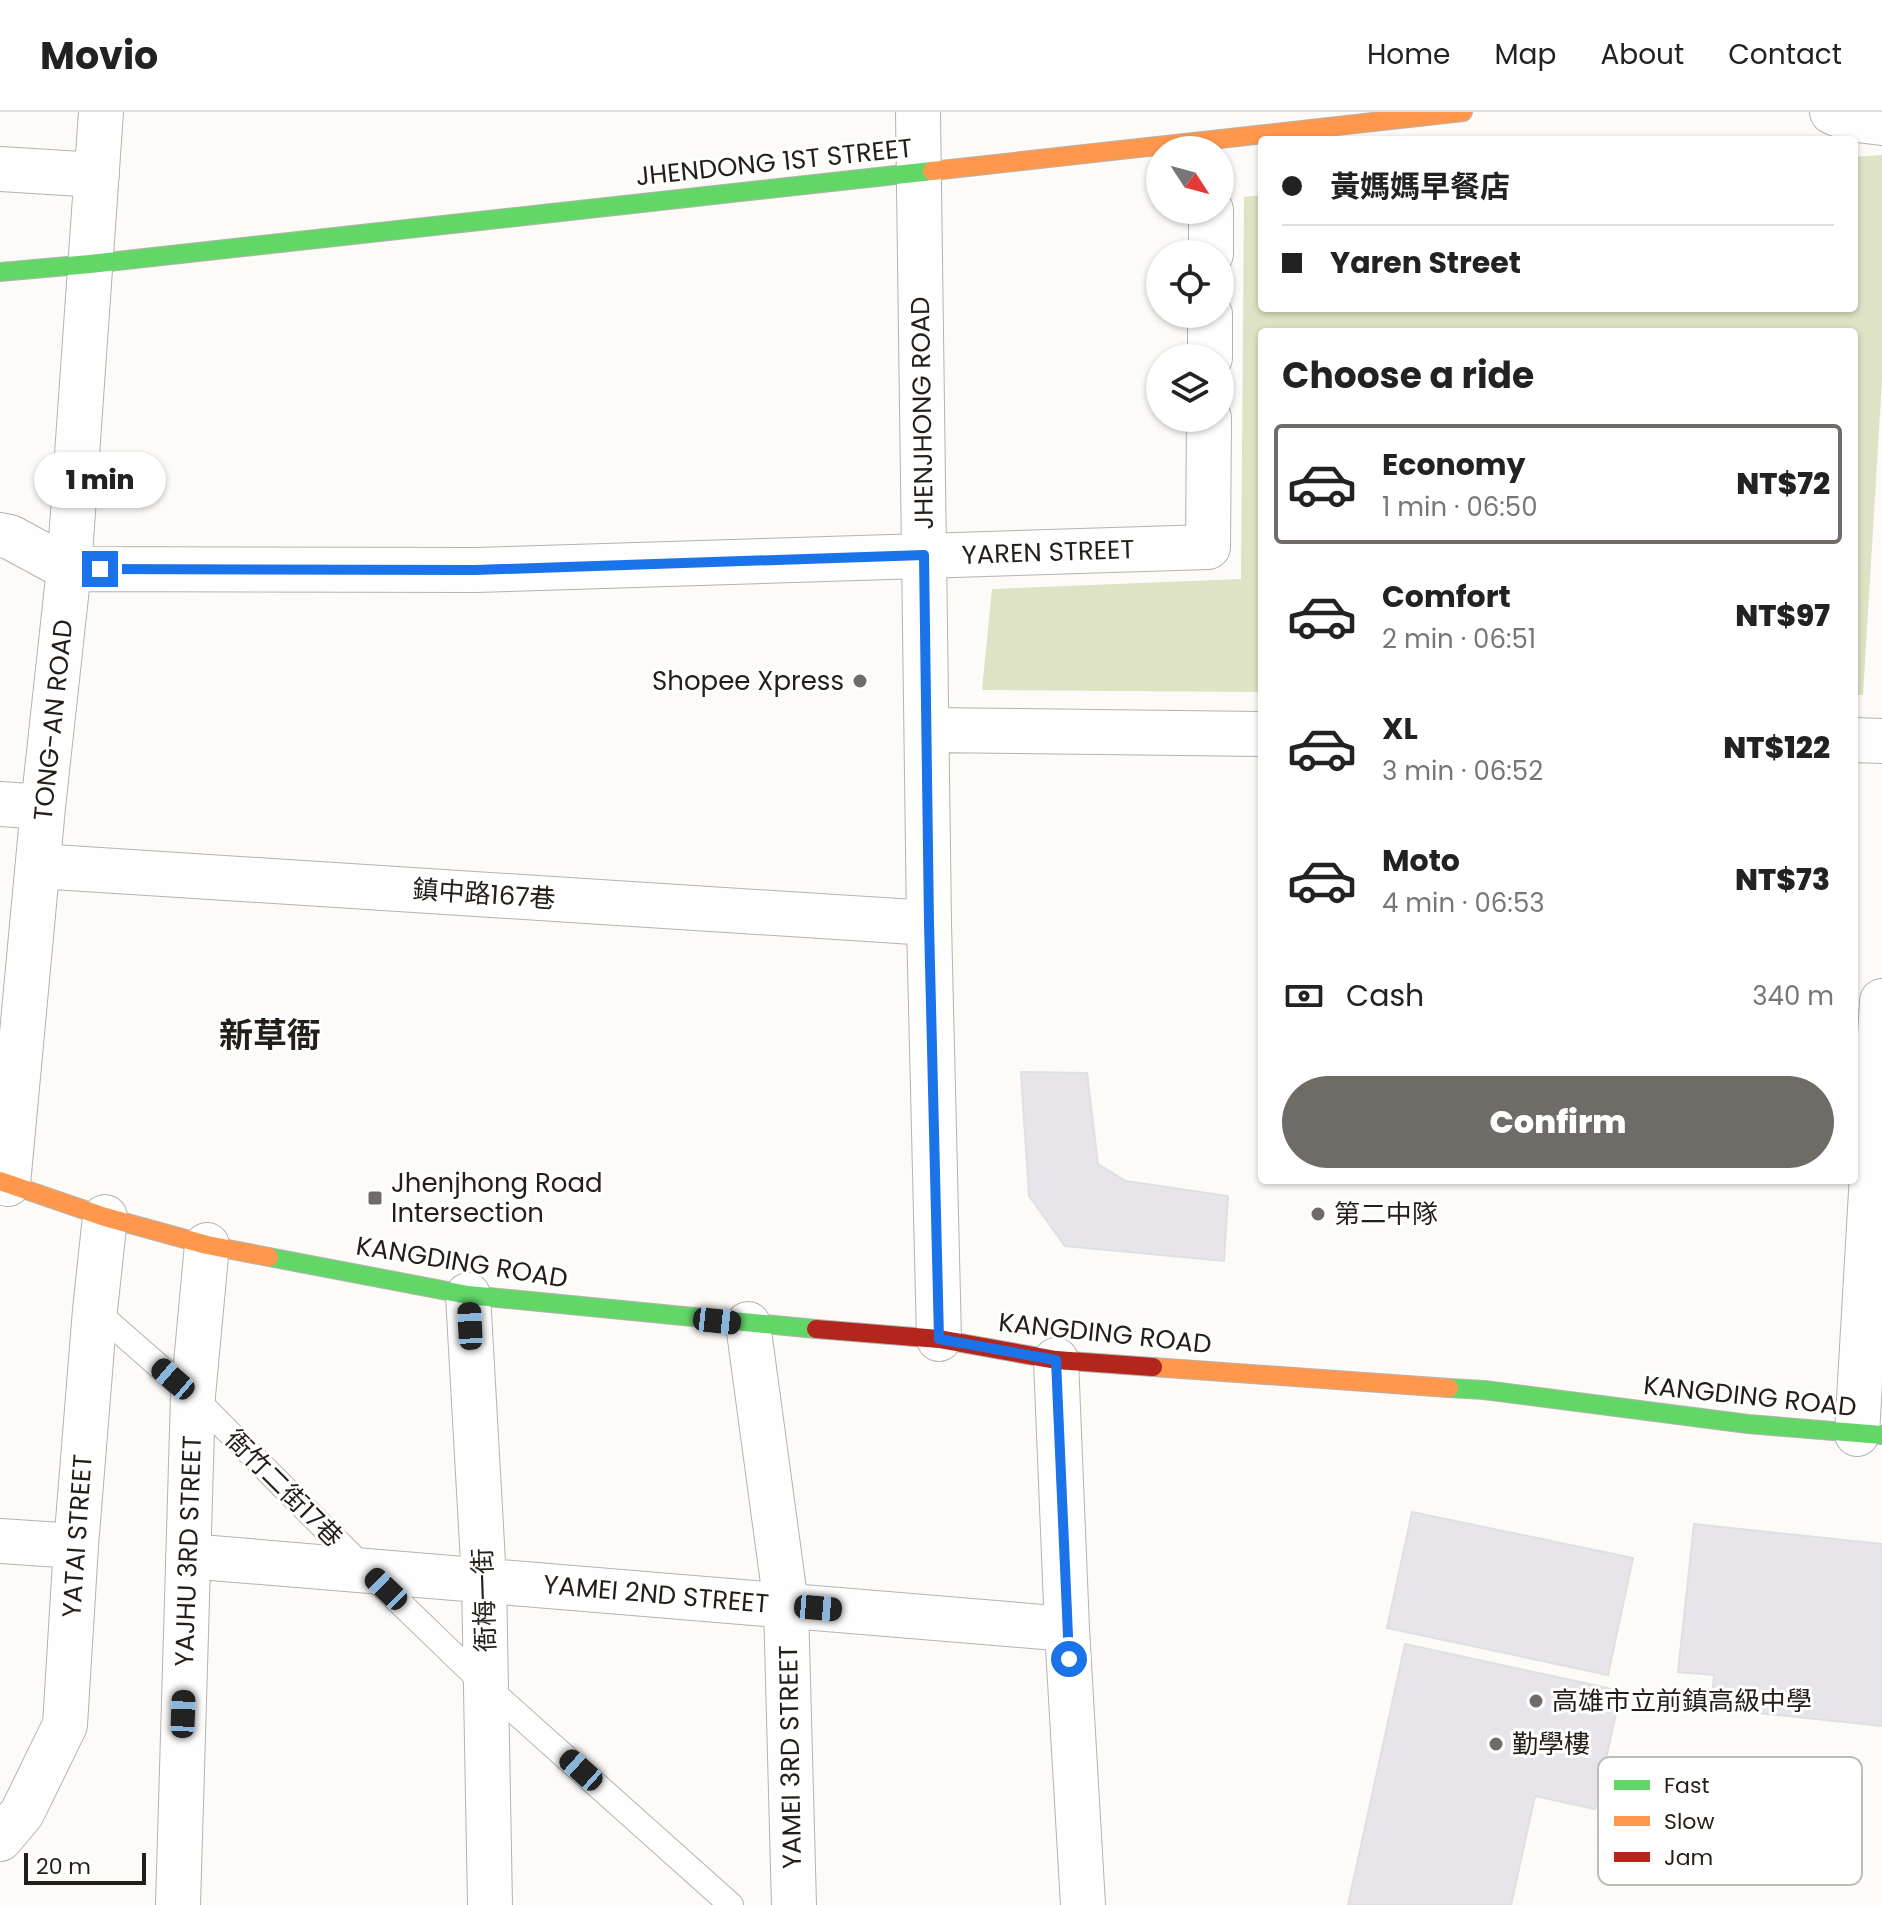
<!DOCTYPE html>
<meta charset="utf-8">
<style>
:root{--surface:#fff;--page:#f6f6f6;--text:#222;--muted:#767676;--line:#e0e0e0;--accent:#6f6b66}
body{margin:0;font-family:Poppins,"Noto Sans TC",sans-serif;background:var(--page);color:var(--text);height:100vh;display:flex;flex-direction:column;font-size:30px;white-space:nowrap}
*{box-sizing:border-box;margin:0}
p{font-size:26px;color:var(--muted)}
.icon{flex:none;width:44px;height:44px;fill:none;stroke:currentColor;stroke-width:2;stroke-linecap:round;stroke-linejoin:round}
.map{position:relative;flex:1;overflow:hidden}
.panel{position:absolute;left:1258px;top:216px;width:600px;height:856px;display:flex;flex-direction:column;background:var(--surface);border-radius:8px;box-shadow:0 2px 6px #0004}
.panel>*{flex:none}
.top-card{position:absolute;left:1258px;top:24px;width:600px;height:176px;border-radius:8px;box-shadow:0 2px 6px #0004;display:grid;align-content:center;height:176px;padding:0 24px;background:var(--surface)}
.needle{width:52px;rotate:126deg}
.controls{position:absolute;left:1146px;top:24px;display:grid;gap:16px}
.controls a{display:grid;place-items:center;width:88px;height:88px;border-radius:50%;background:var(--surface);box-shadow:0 2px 6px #0004;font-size:40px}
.scale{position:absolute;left:24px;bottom:20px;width:122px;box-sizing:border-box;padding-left:8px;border:4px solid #231e17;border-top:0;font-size:22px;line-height:28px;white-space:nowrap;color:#231e17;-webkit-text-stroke:6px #fff;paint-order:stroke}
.end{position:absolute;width:36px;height:36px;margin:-18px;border:10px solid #1a73e8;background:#fff;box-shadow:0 0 0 4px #fff}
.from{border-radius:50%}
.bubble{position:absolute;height:56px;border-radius:28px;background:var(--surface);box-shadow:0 2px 6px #0004;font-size:26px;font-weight:800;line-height:56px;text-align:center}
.car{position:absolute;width:24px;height:48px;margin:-24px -12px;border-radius:10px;box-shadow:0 0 6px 2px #0007;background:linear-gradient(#222 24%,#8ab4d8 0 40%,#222 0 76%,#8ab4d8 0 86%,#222 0)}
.top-card b{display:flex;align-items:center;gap:28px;height:76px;font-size:30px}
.top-card b+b{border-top:2px solid var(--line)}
.top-card i{width:20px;height:20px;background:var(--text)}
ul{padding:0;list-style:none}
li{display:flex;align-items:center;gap:24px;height:120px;margin:0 16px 12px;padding:0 8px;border:4px solid transparent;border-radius:8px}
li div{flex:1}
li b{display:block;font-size:30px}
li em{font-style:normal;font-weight:800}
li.active{border-color:var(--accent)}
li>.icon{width:72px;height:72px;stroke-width:1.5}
h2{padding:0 24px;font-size:36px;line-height:96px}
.pay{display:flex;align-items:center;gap:20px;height:88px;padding:0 24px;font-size:30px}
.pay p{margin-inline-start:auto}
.cta{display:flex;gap:16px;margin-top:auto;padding:16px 24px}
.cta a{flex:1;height:92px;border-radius:48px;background:var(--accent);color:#fff;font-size:32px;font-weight:800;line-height:92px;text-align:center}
header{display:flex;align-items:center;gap:48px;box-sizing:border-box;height:112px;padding:0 40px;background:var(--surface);border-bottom:2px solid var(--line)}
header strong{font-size:38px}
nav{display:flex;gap:44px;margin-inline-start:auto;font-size:28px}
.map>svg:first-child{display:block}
.green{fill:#dee3c5}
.building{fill:#e7e5ea;stroke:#e0dfe2;stroke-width:2}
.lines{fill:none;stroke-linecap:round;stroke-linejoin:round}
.lane-casing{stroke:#b6b3ae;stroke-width:26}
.street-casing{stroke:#b6b3ae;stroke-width:46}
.fast-casing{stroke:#b6b3ae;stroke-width:20}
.slow-casing{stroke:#b6b3ae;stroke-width:20}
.jam-casing{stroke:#b6b3ae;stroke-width:20}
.lane{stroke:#fffefe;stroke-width:24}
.street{stroke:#fffefe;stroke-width:44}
.fast{stroke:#63d668;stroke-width:18}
.slow{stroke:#ff974d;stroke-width:18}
.jam{stroke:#b3261e;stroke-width:18}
.route{stroke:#1a73e8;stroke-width:10}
.poi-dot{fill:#6f6b66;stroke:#fff;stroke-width:3}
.labels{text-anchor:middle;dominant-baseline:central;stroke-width:6;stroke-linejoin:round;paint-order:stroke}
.street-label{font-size:26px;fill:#231e17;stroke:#fff}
.poi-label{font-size:26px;fill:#231e17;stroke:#fff;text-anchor:start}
.district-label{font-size:34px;font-weight:bold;fill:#231e17;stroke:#fff}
.key{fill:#fff;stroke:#bdbcb9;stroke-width:2}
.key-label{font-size:22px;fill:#231e17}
</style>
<header>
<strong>Movio</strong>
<nav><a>Home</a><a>Map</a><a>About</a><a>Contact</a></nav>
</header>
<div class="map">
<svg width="1882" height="1793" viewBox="0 0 1882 1793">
<rect width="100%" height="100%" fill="#fdfbf8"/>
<path class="green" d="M1882,43V269L1863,583H1854V220H1262V580L982,578L992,477L1241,467L1244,85L1262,83V196H1854V45Z"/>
<path class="building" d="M1021,960L1087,961L1098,1052L1126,1069L1228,1084L1224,1149L1065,1134L1029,1084Z
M1412,1400L1633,1446L1608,1563L1387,1516Z
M1694,1412L1882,1432V1614L1711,1596L1714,1563L1678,1560Z
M1405,1532L1621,1579L1595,1697L1535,1684L1511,1793H1348Z"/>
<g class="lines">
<g class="lane-casing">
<path id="lane" d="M95,1198L193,1284L366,1458L486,1574L731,1793"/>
</g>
<g class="street-casing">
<path id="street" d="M918,0L929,811L939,1227
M1832,0L1849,7L1882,11
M0,57L97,63
M1211,142V98
M1210,246V202
M0,423L10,425L69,457L475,458L1208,435L1209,306
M927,618L1262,622
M1854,628L1882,629
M0,692L43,695
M38,754L929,811
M8,1072L43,695L69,457L101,0
M468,1183L484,1468L490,1793
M748,1212L786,1493L794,1793
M1056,1248L1067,1517L1083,1793
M1857,1322L1882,889
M0,1429L76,1434
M188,1444L1067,1517
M0,1727L22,1701L65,1613L76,1434L95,1198L105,1105
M178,1793L193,1284L207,1133"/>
</g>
<g class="fast-casing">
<path id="fast" d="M0,160L90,152L932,59
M269,1145L468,1183L816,1217
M1449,1276L1484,1278L1748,1312L1882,1323"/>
</g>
<g class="slow-casing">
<path id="slow" d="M932,59L1463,0
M0,1069L105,1105L207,1133L269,1145
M1153,1255L1449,1276"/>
</g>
<g class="jam-casing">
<path id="jam" d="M816,1217L939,1227L1056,1248L1153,1255"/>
</g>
<use href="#lane" class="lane"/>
<use href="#street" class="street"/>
<use href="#fast" class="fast"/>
<use href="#slow" class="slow"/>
<use href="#jam" class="jam"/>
</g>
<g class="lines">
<path class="route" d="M100,457L475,458L924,443L929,811L939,1227L1056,1248L1069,1547"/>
</g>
<g class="poi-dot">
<circle cx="860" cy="569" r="8"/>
<rect x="367" y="1078" width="16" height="16" rx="4"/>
<circle cx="1318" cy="1102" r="8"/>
<circle cx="1536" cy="1589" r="8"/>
<circle cx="1496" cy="1632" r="8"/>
</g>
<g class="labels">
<g class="street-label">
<text transform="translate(774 50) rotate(-6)">JHENDONG 1ST STREET</text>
<text transform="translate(922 301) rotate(-91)">JHENJHONG ROAD</text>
<text transform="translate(1048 440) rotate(-2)">YAREN STREET</text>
<text transform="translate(53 608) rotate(-84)">TONG-AN ROAD</text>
<text transform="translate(484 782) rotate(4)">鎮中路167巷</text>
<text transform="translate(462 1150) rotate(9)">KANGDING ROAD</text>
<text transform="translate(1105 1221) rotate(6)">KANGDING ROAD</text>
<text transform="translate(1750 1284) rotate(6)">KANGDING ROAD</text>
<text transform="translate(284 1376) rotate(45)">衙竹二街17巷</text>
<text transform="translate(77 1424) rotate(-86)">YATAI STREET</text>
<text transform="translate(188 1439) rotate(-88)">YAJHU 3RD STREET</text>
<text transform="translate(656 1482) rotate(5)">YAMEI 2ND STREET</text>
<text transform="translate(484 1488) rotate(-92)">衙梅一街</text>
<text transform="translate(790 1645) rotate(-91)">YAMEI 3RD STREET</text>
</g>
<g class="poi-label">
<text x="844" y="569" text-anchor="end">Shopee Xpress</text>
<text x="391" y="1071">Jhenjhong Road<tspan x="391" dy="30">Intersection</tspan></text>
<text x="1334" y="1102">第二中隊</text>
<text x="1552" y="1589">高雄市立前鎮高級中學</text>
<text x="1512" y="1632">勤學樓</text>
</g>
<g class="district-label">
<text x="270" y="923">新草衙</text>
</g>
</g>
<rect x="1598" y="1645" width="264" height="128" rx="12" class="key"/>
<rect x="1614" y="1668" width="36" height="10" fill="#63d668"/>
<rect x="1614" y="1704" width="36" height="10" fill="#ff974d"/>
<rect x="1614" y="1740" width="36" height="10" fill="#b3261e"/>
<g class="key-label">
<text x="1664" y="1681">Fast</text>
<text x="1664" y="1717">Slow</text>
<text x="1664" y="1753">Jam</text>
</g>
</svg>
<div class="controls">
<a><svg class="needle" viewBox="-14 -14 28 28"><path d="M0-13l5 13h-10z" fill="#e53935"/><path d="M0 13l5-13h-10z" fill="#767676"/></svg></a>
<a><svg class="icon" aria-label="locate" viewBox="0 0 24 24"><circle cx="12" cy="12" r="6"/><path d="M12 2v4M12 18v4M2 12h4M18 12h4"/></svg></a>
<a><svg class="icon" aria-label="layers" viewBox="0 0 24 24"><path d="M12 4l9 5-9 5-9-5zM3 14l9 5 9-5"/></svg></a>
</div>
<div class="scale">20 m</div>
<i class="end from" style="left:1069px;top:1547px"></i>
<i class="end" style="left:100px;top:457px"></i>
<div class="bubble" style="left:34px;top:340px;width:132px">1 min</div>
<i class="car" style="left:717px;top:1209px;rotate:96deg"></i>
<i class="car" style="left:470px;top:1214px;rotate:357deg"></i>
<i class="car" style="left:173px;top:1267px;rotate:311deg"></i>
<i class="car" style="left:386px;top:1477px;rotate:314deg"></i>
<i class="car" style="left:818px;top:1496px;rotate:95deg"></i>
<i class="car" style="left:183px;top:1602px;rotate:2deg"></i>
<i class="car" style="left:581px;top:1658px;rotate:312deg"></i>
<div class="top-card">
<b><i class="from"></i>黃媽媽早餐店</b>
<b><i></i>Yaren Street</b>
</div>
<section class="panel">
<h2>Choose a ride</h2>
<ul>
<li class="active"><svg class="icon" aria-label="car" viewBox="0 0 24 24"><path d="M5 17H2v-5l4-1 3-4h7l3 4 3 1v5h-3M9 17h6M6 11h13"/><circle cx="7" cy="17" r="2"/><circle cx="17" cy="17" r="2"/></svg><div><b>Economy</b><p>1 min · 06:50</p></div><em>NT$72</em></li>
<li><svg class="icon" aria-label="car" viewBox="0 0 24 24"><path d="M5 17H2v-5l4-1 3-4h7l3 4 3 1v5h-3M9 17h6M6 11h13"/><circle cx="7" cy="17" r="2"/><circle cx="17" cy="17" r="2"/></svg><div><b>Comfort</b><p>2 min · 06:51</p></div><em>NT$97</em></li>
<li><svg class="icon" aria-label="car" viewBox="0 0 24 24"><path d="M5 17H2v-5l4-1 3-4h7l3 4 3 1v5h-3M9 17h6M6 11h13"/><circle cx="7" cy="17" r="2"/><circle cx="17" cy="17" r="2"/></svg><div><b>XL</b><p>3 min · 06:52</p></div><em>NT$122</em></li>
<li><svg class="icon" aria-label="car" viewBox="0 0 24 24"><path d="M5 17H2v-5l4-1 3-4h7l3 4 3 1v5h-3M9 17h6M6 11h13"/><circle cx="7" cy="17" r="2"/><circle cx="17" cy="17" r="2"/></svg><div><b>Moto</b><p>4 min · 06:53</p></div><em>NT$73</em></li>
</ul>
<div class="pay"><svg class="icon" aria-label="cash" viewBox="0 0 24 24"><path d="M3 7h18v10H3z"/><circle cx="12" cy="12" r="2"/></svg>Cash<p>340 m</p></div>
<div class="cta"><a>Confirm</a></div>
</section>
</div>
